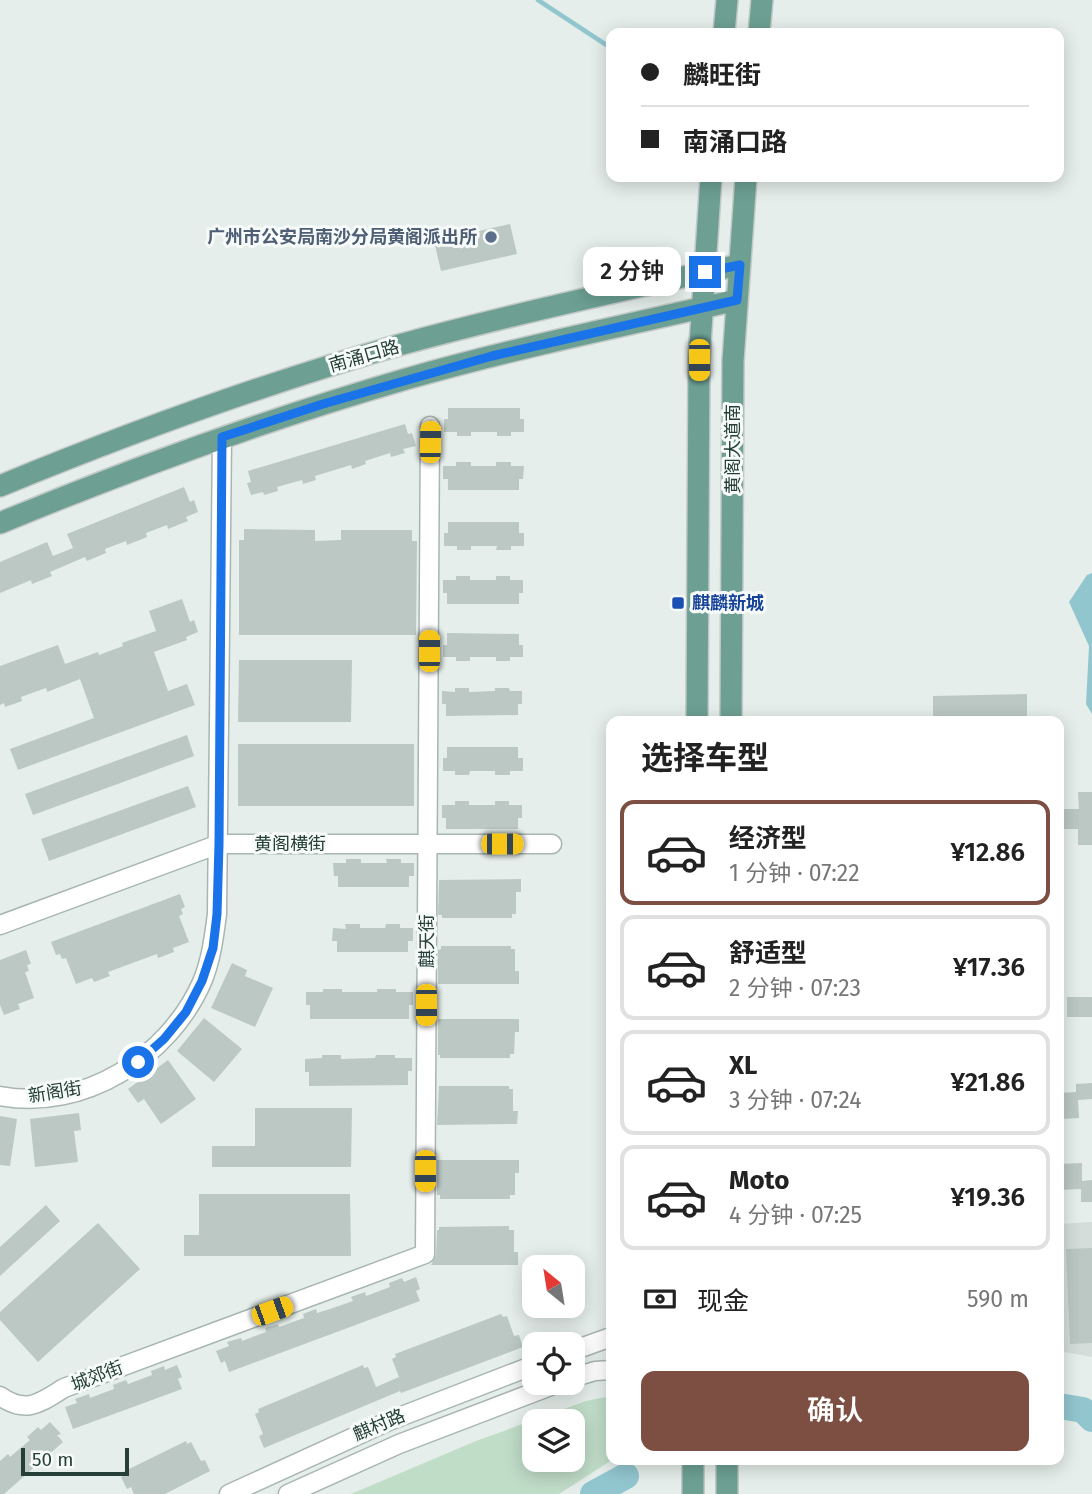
<!DOCTYPE html>
<html lang="zh">
<meta charset="utf-8">
<style>
:root{--surface:#fff;--page:#f2f2f2;--text:#222;--muted:#767676;--line:#e0e0e0;--accent:#7c4f42}
body{margin:0;font-family:"Fira Sans","Noto Sans SC",sans-serif;background:var(--page);color:var(--text);height:100vh;display:flex;flex-direction:column;font-size:26px;white-space:nowrap}
*{box-sizing:border-box;margin:0}
p{font-size:23px;color:var(--muted)}
.icon{flex:none;width:38px;height:38px;fill:none;stroke:currentColor;stroke-width:2;stroke-linecap:round;stroke-linejoin:round}
.map{position:relative;flex:1;overflow:hidden}
.side{position:absolute;left:606px;top:716px;width:458px;height:749px;display:flex;flex-direction:column;background:var(--surface);border-radius:14px;box-shadow:0 4px 18px #0003}
.side>*{flex:none}
.top-card{position:absolute;left:606px;top:28px;width:458px;height:154px;border-radius:14px;box-shadow:0 4px 18px #0003;display:grid;align-content:center;height:154px;padding:0 35px;background:var(--surface)}
.needle{width:46px;rotate:330deg}
.tools{position:absolute;left:522px;top:1255px;display:grid;gap:14px}
.tools a{display:grid;place-items:center;width:63px;height:63px;border-radius:14px;background:var(--surface);box-shadow:0 4px 18px #0003;font-size:35px}
.scale{position:absolute;left:21px;bottom:18px;width:108px;box-sizing:border-box;padding-left:7px;border:4px solid #253f38;border-top:0;font-size:19px;line-height:24px;white-space:nowrap;color:#253f38;-webkit-text-stroke:5px #f6faf8;paint-order:stroke}
.end{position:absolute;width:32px;height:32px;margin:-16px;border:9px solid #1a73e8;background:#fff;box-shadow:0 0 0 4px #fff}
.from{border-radius:50%}
.bubble{position:absolute;height:49px;border-radius:14px;background:var(--surface);box-shadow:0 4px 18px #0003;font-size:23px;font-weight:600;line-height:49px;text-align:center}
.car{position:absolute;width:21px;height:42px;margin:-21px -10px;border-radius:9px;box-shadow:0 0 5px 2px #0007;background:linear-gradient(#f5c518 24%,#345 0 40%,#f5c518 0 76%,#345 0 86%,#f5c518 0)}
.top-card b{display:flex;align-items:center;gap:24px;height:66px;font-size:26px}
.top-card b+b{border-top:2px solid var(--line)}
.top-card i{width:18px;height:18px;background:var(--text)}
ul{padding:0;list-style:none}
li{display:flex;align-items:center;gap:21px;height:105px;margin:0 14px 10px;padding:0 21px;border:4px solid var(--line);border-radius:14px}
li div{flex:1}
li b{display:block;font-size:26px}
li em{font-style:normal;font-weight:600}
li.on{border-color:var(--accent)}
li>.icon{width:63px;height:63px;stroke-width:1.5}
h2{padding:0 35px;font-size:32px;line-height:84px}
.pay{display:flex;align-items:center;gap:18px;height:77px;padding:0 35px;font-size:26px}
.pay p{margin-inline-start:auto}
.primary-button{display:flex;gap:14px;margin-top:auto;padding:14px 35px}
.primary-button a{flex:1;height:80px;border-radius:14px;background:var(--accent);color:#fff;font-size:28px;font-weight:600;line-height:80px;text-align:center}
.map>svg:first-child{display:block}
.built{fill:#d4ddd9}
.green{fill:#c0ddc8;fill-rule:evenodd}
.water{fill:#92c6cf}
.lines{fill:none;stroke-linecap:round;stroke-linejoin:round}
.stream{stroke:#92c6cf;stroke-width:4.5}
.river{stroke:#92c6cf;stroke-width:26}
.building{fill:#bbc8c3}
.minor-casing{stroke:#a8b6b1;stroke-width:21}
.major-casing{stroke:#c2c9c7;stroke-width:24}
.minor{stroke:#fff;stroke-width:18}
.major{stroke:#6da093;stroke-width:21}
.route{stroke:#1a73e8;stroke-width:9}
.service-dot{fill:#5c6f8a;stroke:#f6faf8;stroke-width:2.5}
.transit-dot{fill:#1a4fb4;stroke:#f6faf8;stroke-width:2.5}
.labels{text-anchor:middle;dominant-baseline:central;stroke-width:6;stroke-linejoin:round;paint-order:stroke}
.service-label{font-size:18px;font-weight:bold;fill:#4e5e75;stroke:#f6faf8;text-anchor:end}
.street-label{font-size:18px;fill:#253f38;stroke:#f6faf8}
.transit-label{font-size:18px;font-weight:bold;fill:#164399;stroke:#f6faf8;text-anchor:start}
</style>
<div class="map">
<svg width="1092" height="1494" viewBox="0 0 1092 1494">
<rect width="100%" height="100%" fill="#e5eeea"/>
<path class="built" d="M1092,1222V1357L1059,1351V1224Z"/>
<path class="green" d="M611,1396L612,1460L559,1494H351L476,1441L586,1401ZM534,1421H572V1460H534Z"/>
<path class="water" d="M1092,573V714L1086,704L1089,646L1069,602L1087,575Z"/>
<g class="lines">
<path class="stream" d="M538,0L611,48"/>
<path class="river" d="M1059,1406L1083,1410L1092,1419
M593,1494L626,1476"/>
</g>
<path class="building" d="M510,224L517,254L441,271L434,241Z
M448,408H520V419H524V432H511V436H497V432H471V436H457V432H444V419H448Z
M405,424L408,434L412,433L416,446L403,449L405,453L391,457L390,453L365,461L366,464L352,469L351,465L315,476L316,480L303,484L302,480L277,487L278,491L264,495L263,492L251,495L247,483L251,482L248,471Z
M456,462H471V466H496V462H511V466H524L523,479H519V490H448V479H443V466H456Z
M184,487L190,502L194,500L198,512L186,517L188,521L168,529L167,525L146,533L147,537L127,545L126,541L105,549L106,553L87,561L85,557L50,572L52,576L32,584L31,580L0,593V562L47,542L53,556L73,548L67,534Z
M448,522H519V533H524V546H511V550H496L497,546H471V550H457V546H444V533H448Z
M244,529L315,530V541L341,540V530H412V541H417L416,635H239V540H244Z
M456,576H470V580H496V576H510V580H523V593H519V604H447V593H443V580H456Z
M182,599L190,622L194,620L198,632L186,637L187,640L154,652L168,691L187,684L195,705L18,770L10,749L94,718L80,679L47,692L46,688L21,697L22,701L5,707L4,703L0,705V666L58,645L65,664L98,652L99,655L123,646L122,643L156,631L149,611Z
M447,633L519,634V645H523V657H510V661H496V657H470V661H456V657H443V645H447Z
M239,660H352L351,722H238Z
M455,688H469V692L495,691V688H509L510,691H522V704H518V715L446,716V704H442V691L455,692Z
M1027,694V721H933V696Z
M187,735L194,756L33,815L25,794Z
M238,744H414V806H238Z
M447,747H518V758H523V771H510V775H495V771H470L469,775H455V771H443V758H447Z
M188,786L196,807L49,861L41,839Z
M1078,792H1092V845H1078V829H1063V809H1079Z
M455,801H469V805H495V801H509V805H522V818H518V829H446V818H442V805H455Z
M346,859H361V863H387L386,859H401V863H414V876H409V887H338V876H334L333,863H346Z
M521,879V892H516V914H512V918H442V915H438L439,880Z
M180,894L185,907L181,909L183,914L179,916L189,942L173,948L174,952L158,958L157,954L108,972L110,976L94,982L92,978L76,984L66,958L62,959L60,954L56,955L51,942Z
M345,924H360V928H385L386,924H400V928H413V941H408V952H337V941H332L333,928L346,929Z
M441,946H511V949H515V971H519V984H438V950L441,949Z
M26,950L31,964L27,965L29,971L25,972L34,998L18,1004L20,1009L4,1015L0,1005V960Z
M232,963L247,970L245,976L273,988L255,1027L211,1008Z
M323,989H342V992H377V989H396V992H413V1005H409V1019H310V1005H306V992H323Z
M1067,997H1092V1017H1067Z
M204,1018L242,1049L214,1082L177,1051Z
M438,1019H519V1032H515L514,1054H510V1058H440V1055H438Z
M322,1055H341V1059L375,1058L376,1055H395V1058H412V1071H408V1085L309,1086V1072H305V1059L322,1058Z
M168,1060L196,1099L161,1124L144,1099L138,1103L128,1089Z
M1092,1083V1099L1078,1100L1079,1118L1061,1119L1059,1093L1076,1092V1084Z
M439,1086H509V1089H513V1111H518L517,1124L437,1125Z
M255,1108H352L351,1167H212V1146H255Z
M79,1113L81,1130L74,1131L78,1162L35,1167L30,1119Z
M0,1116L17,1119L10,1166L0,1165Z
M437,1160H519V1173H515V1195H510V1199H440V1195H437Z
M1082,1163V1181L1092,1180V1202H1081V1189L1059,1190V1164Z
M199,1194H350L351,1256H184V1235H199Z
M46,1205L60,1221L0,1276V1247Z
M98,1223L140,1269L38,1362L0,1320V1312Z
M509,1226V1230H514V1252H518V1265H431L436,1255L437,1230H439V1227Z
M1092,1248V1343L1070,1344L1066,1249Z
M416,1277L420,1289L416,1291L420,1301L229,1372L225,1361L221,1363L216,1351L229,1346L227,1342L241,1338L242,1341L266,1332L265,1328L278,1324L279,1327L304,1318L303,1314L316,1309L317,1313L330,1309L353,1301L351,1297L365,1292L366,1296L390,1287L389,1283L402,1278L404,1282Z
M501,1314L503,1317L507,1316L514,1336L519,1335L523,1347L401,1393L400,1391L264,1448L259,1436L263,1434L255,1414L259,1412L258,1409L363,1365L364,1368L368,1367L376,1387L399,1377L392,1359L396,1357L395,1354Z
M177,1365L182,1377L178,1379L182,1389L73,1429L65,1407L77,1403L75,1399L89,1394L90,1398L114,1389L113,1385L126,1380L128,1384L152,1375L151,1371L164,1366L165,1370Z
M50,1422L61,1434L57,1435L63,1442L4,1494H0V1461L8,1454L10,1457L30,1440L27,1437L38,1427L41,1430Z
M186,1441L187,1444L191,1442L201,1461L205,1460L210,1471L165,1494H134L131,1487L127,1489L121,1477L125,1475L123,1472Z"/>
<g class="lines">
<g class="minor-casing">
<path id="minor" d="M0,925L219,844H552
M0,1096C83,1112 169,1057 202,982C211,961 214,937 217,914L222,437
M572,1351L611,1337
M572,1378L595,1371L611,1370
M0,1396C27,1415 41,1402 64,1388L425,1254L430,426
M229,1494L389,1421L534,1365
M288,1494L399,1444L561,1382"/>
</g>
<g class="major-casing">
<path id="major" d="M724,33L727,0
M759,33L762,0
M0,486C131,432 263,384 399,345C512,314 626,289 739,265
M0,523C133,468 268,419 406,379C515,348 626,325 737,300
M697,721L699,360L711,177
M731,721L733,361L746,177
M693,1494V1460
M727,1494V1460"/>
</g>
<use href="#minor" class="minor"/>
<use href="#major" class="major"/>
</g>
<g class="lines">
<path class="route" d="M138,1062L164,1039L186,1012L202,981L213,948L217,914L219,844L222,437L323,404L492,356L737,300L740,265L705,272"/>
</g>
<circle class="service-dot" cx="491" cy="237" r="7"/>
<rect class="transit-dot" x="671" y="596" width="14" height="14" rx="3.5"/>
<g class="labels">
<g class="service-label">
<text x="477" y="237">广州市公安局南沙分局黄阁派出所</text>
</g>
<g class="street-label">
<text transform="translate(364 356) rotate(-16)">南涌口路</text>
<text transform="translate(733 449) rotate(-90)">黄阁大道南</text>
<text x="290" y="844">黄阁横街</text>
<text transform="translate(427 941) rotate(-90)">麒天街</text>
<text transform="translate(55 1092) rotate(-9)">新阁街</text>
<text transform="translate(97 1376) rotate(-21)">城郊街</text>
<text transform="translate(379 1425) rotate(-23)">麒村路</text>
</g>
<g class="transit-label">
<text x="692" y="603">麒麟新城</text>
</g>
</g>
</svg>
<div class="tools">
<a><svg class="needle" viewBox="-14 -14 28 28"><path d="M0-13l5 13h-10z" fill="#e53935"/><path d="M0 13l5-13h-10z" fill="#767676"/></svg></a>
<a><svg class="icon" aria-label="locate" viewBox="0 0 24 24"><circle cx="12" cy="12" r="6"/><path d="M12 2v4M12 18v4M2 12h4M18 12h4"/></svg></a>
<a><svg class="icon" aria-label="layers" viewBox="0 0 24 24"><path d="M12 4l9 5-9 5-9-5zM3 14l9 5 9-5"/></svg></a>
</div>
<div class="scale">50 m</div>
<i class="end from" style="left:138px;top:1062px"></i>
<i class="end" style="left:705px;top:272px"></i>
<div class="bubble" style="left:583px;top:247px;width:98px">2 分钟</div>
<i class="car" style="left:699px;top:360px;rotate:180deg"></i>
<i class="car" style="left:430px;top:442px;rotate:1deg"></i>
<i class="car" style="left:429px;top:651px;rotate:0deg"></i>
<i class="car" style="left:502px;top:844px;rotate:90deg"></i>
<i class="car" style="left:426px;top:1005px;rotate:180deg"></i>
<i class="car" style="left:425px;top:1171px;rotate:180deg"></i>
<i class="car" style="left:272px;top:1311px;rotate:70deg"></i>
<div class="top-card">
<b><i class="from"></i>麟旺街</b>
<b><i></i>南涌口路</b>
</div>
<section class="side">
<h2>选择车型</h2>
<ul>
<li class="on"><svg class="icon" aria-label="car" viewBox="0 0 24 24"><path d="M5 17H2v-5l4-1 3-4h7l3 4 3 1v5h-3M9 17h6M6 11h13"/><circle cx="7" cy="17" r="2"/><circle cx="17" cy="17" r="2"/></svg><div><b>经济型</b><p>1 分钟 · 07:22</p></div><em>¥12.86</em></li>
<li><svg class="icon" aria-label="car" viewBox="0 0 24 24"><path d="M5 17H2v-5l4-1 3-4h7l3 4 3 1v5h-3M9 17h6M6 11h13"/><circle cx="7" cy="17" r="2"/><circle cx="17" cy="17" r="2"/></svg><div><b>舒适型</b><p>2 分钟 · 07:23</p></div><em>¥17.36</em></li>
<li><svg class="icon" aria-label="car" viewBox="0 0 24 24"><path d="M5 17H2v-5l4-1 3-4h7l3 4 3 1v5h-3M9 17h6M6 11h13"/><circle cx="7" cy="17" r="2"/><circle cx="17" cy="17" r="2"/></svg><div><b>XL</b><p>3 分钟 · 07:24</p></div><em>¥21.86</em></li>
<li><svg class="icon" aria-label="car" viewBox="0 0 24 24"><path d="M5 17H2v-5l4-1 3-4h7l3 4 3 1v5h-3M9 17h6M6 11h13"/><circle cx="7" cy="17" r="2"/><circle cx="17" cy="17" r="2"/></svg><div><b>Moto</b><p>4 分钟 · 07:25</p></div><em>¥19.36</em></li>
</ul>
<div class="pay"><svg class="icon" aria-label="cash" viewBox="0 0 24 24"><path d="M3 7h18v10H3z"/><circle cx="12" cy="12" r="2"/></svg>现金<p>590 m</p></div>
<div class="primary-button"><a>确认</a></div>
</section>
</div>
